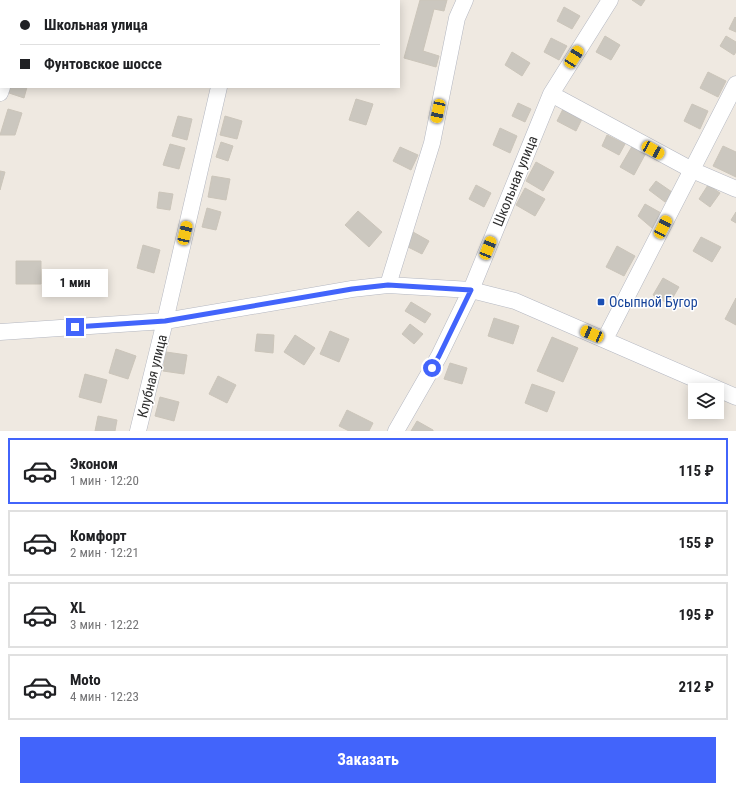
<!DOCTYPE html>
<html lang="ru">
<meta charset="utf-8">
<style>
:root{--surface:#fff;--page:#f6f6f6;--text:#202124;--muted:#757577;--line:#e0e0e0;--accent:#4264fb}
body{margin:0;font-family:"Roboto Condensed",sans-serif;background:var(--page);color:var(--text);height:100vh;display:flex;flex-direction:column;font-size:15px;white-space:nowrap}
*{box-sizing:border-box;margin:0}
p{font-size:13px;color:var(--muted)}
.icon{flex:none;width:22px;height:22px;fill:none;stroke:currentColor;stroke-width:2;stroke-linecap:round;stroke-linejoin:round}
.map{position:relative;height:431px;overflow:hidden}
.sheet{display:flex;flex-direction:column;background:var(--surface);flex:1}
.sheet>*{flex:none}
.hud{position:absolute;left:0px;top:0px;width:400px;height:88px;box-shadow:0 2px 10px #0003;display:grid;align-content:center;height:88px;padding:0 20px;background:var(--surface)}
.tools{position:absolute;left:688px;top:383px;display:grid;gap:8px}
.tools a{display:grid;place-items:center;width:36px;height:36px;border-radius:0px;background:var(--surface);box-shadow:0 2px 10px #0003;font-size:20px}
.end{position:absolute;width:18px;height:18px;margin:-9px;border:5px solid #4264fb;background:#fff;box-shadow:0 0 0 2px #fff}
.from{border-radius:50%}
.bubble{position:absolute;height:28px;border-radius:0px;background:var(--surface);box-shadow:0 2px 10px #0003;font-size:13px;font-weight:700;line-height:28px;text-align:center}
.car{position:absolute;width:12px;height:24px;margin:-12px -6px;border-radius:5px;box-shadow:0 0 3px 1px #0007;background:linear-gradient(#f5c518 24%,#345 0 40%,#f5c518 0 76%,#345 0 86%,#f5c518 0)}
.hud b{display:flex;align-items:center;gap:14px;height:38px;font-size:15px}
.hud b+b{border-top:1px solid var(--line)}
.hud i{width:10px;height:10px;background:var(--text)}
ul{padding:7px 0 0;list-style:none}
li{display:flex;align-items:center;gap:12px;height:66px;margin:0 8px 6px;padding:0 12px;border:2px solid var(--line);border-radius:0px}
li div{flex:1}
li b{display:block;font-size:15px}
li em{font-style:normal;font-weight:700}
li.current{border-color:var(--accent)}
li>.icon{width:36px;height:36px;stroke-width:1.5}
.primary-button{display:flex;gap:8px;margin-top:auto;padding:8px 20px}
.primary-button a{flex:1;height:46px;border-radius:0px;background:var(--accent);color:#fff;font-size:16px;font-weight:700;line-height:46px;text-align:center}
.map>svg:first-child{display:block}
.building{fill:#cbc7bf;stroke:#cbc5ba}
.lines{fill:none;stroke-linecap:round;stroke-linejoin:round}
.minor-casing{stroke:#b4b7c1;stroke-width:17}
.minor{stroke:#fff;stroke-width:16}
.route{stroke:#4264fb;stroke-width:5}
.transit-dot{fill:#1a4fb4;stroke:#fff;stroke-width:1.5}
.labels{text-anchor:middle;dominant-baseline:central;stroke-width:3;stroke-linejoin:round;paint-order:stroke}
.street-label{font-size:14px;fill:#2e2e2e;stroke:#fff}
.transit-label{font-size:14px;fill:#164399;stroke:#fff;text-anchor:start}
</style>
<div class="map">
<svg width="736" height="431" viewBox="0 0 736 431">
<rect width="100%" height="100%" fill="#efe9e1"/>
<path class="building" d="M420,0H447L444,11L434,9L423,51L439,56L436,67L404,58Z
M632,0H645L641,6Z
M564,7L580,16L572,29L557,21Z
M735,17L736,18V32L729,29Z
M605,36L620,45L611,60L596,52Z
M726,36L736,42V52L734,55L720,46Z
M551,38L567,46L559,60L544,52Z
M512,52L530,63L522,76L505,65Z
M708,72L726,81L718,97L700,88Z
M11,87H27L24,98L9,93Z
M356,99L373,104L366,125L349,120Z
M518,103L531,109L525,122L512,116Z
M692,104L708,111L700,129L684,121Z
M8,109L22,113L15,135H0Z
M563,109L582,119L576,131L557,121Z
M178,116L192,119L187,140L172,136Z
M225,116L242,121L237,139L220,135Z
M500,128L517,136L510,153L493,145Z
M607,135L625,144L619,155L602,146Z
M221,142L233,146L228,161L216,157Z
M634,143L647,151L634,175L620,167Z
M170,144L185,148L179,169L163,165Z
M723,146L736,152V177L713,166Z
M400,147L418,155L411,170L393,161Z
M536,162L554,172L543,191L526,181Z
M0,171L5,172L0,190Z
M212,176L230,179L226,200L208,197Z
M656,181L672,192L665,202L649,190Z
M476,185L491,193L484,207L469,199Z
M708,185L720,193L710,207L699,199Z
M525,188L545,199L535,216L516,205Z
M159,192L173,194L170,210L157,208Z
M645,204L661,213L652,228L638,216Z
M207,208L221,212L216,230L202,227Z
M358,211L382,232L369,247L345,225Z
M736,212V223L731,220Z
M413,232L429,241L422,254L406,246Z
M701,237L721,247L712,262L693,251Z
M143,245L160,250L154,273L137,268Z
M617,246L635,256L624,276L606,267Z
M16,261H41V284H16Z
M663,278L679,287L669,304L653,295Z
M736,298V325L725,319Z
M411,302L431,314L425,323L405,311Z
M494,318L519,326L513,344L488,336Z
M410,324L423,334L414,344L402,334Z
M330,331L349,339L339,362L320,354Z
M257,334L274,335L273,353L255,351Z
M295,335L315,348L304,365L284,352Z
M552,337L578,348L563,382L537,371Z
M116,349L136,356L128,379L109,373Z
M166,352L187,355L184,374L163,371Z
M450,363L467,368L462,384L444,379Z
M85,374L107,380L101,403L79,397Z
M218,376L236,385L227,403L209,394Z
M532,384L555,392L547,412L525,403Z
M160,397L179,402L174,421L155,416Z
M347,410L373,423L369,431H349L339,426Z
M98,416L117,420L115,431H95Z
M417,421L433,430V431H411Z"/>
<g class="lines">
<g class="minor-casing">
<path id="minor" d="M34,1L35,0
M238,1V0
M0,93L2,87
M551,94L692,170L736,189
M388,285L432,143L457,18L465,0
M0,332L165,321L352,289L388,285L471,290L515,301L736,397
M605,339L736,84
M138,431L165,321L219,87
M396,431L439,356L471,290L551,94L610,0"/>
</g>
<use href="#minor" class="minor"/>
</g>
<g class="lines">
<path class="route" d="M75,327L165,321L352,289L388,285L471,290L439,356L432,368"/>
</g>
<rect class="transit-dot" x="597" y="298" width="8" height="8" rx="2"/>
<g class="labels">
<g class="street-label">
<text transform="translate(515 181) rotate(-68)">Школьная улица</text>
<text transform="translate(152 376) rotate(-76)">Клубная улица</text>
</g>
<g class="transit-label">
<text x="609" y="302">Осыпной Бугор</text>
</g>
</g>
</svg>
<div class="tools">
<a><svg class="icon" aria-label="layers" viewBox="0 0 24 24"><path d="M12 4l9 5-9 5-9-5zM3 14l9 5 9-5"/></svg></a>
</div>
<i class="end from" style="left:432px;top:368px"></i>
<i class="end" style="left:75px;top:327px"></i>
<div class="bubble" style="left:42px;top:269px;width:66px">1 мин</div>
<i class="car" style="left:574px;top:57px;rotate:33deg"></i>
<i class="car" style="left:438px;top:111px;rotate:192deg"></i>
<i class="car" style="left:653px;top:150px;rotate:119deg"></i>
<i class="car" style="left:663px;top:227px;rotate:27deg"></i>
<i class="car" style="left:185px;top:233px;rotate:13deg"></i>
<i class="car" style="left:488px;top:248px;rotate:22deg"></i>
<i class="car" style="left:592px;top:334px;rotate:293deg"></i>
<div class="hud">
<b><i class="from"></i>Школьная улица</b>
<b><i></i>Фунтовское шоссе</b>
</div>
</div>
<section class="sheet">
<ul>
<li class="current"><svg class="icon" aria-label="car" viewBox="0 0 24 24"><path d="M5 17H2v-5l4-1 3-4h7l3 4 3 1v5h-3M9 17h6M6 11h13"/><circle cx="7" cy="17" r="2"/><circle cx="17" cy="17" r="2"/></svg><div><b>Эконом</b><p>1 мин · 12:20</p></div><em>115 ₽</em></li>
<li><svg class="icon" aria-label="car" viewBox="0 0 24 24"><path d="M5 17H2v-5l4-1 3-4h7l3 4 3 1v5h-3M9 17h6M6 11h13"/><circle cx="7" cy="17" r="2"/><circle cx="17" cy="17" r="2"/></svg><div><b>Комфорт</b><p>2 мин · 12:21</p></div><em>155 ₽</em></li>
<li><svg class="icon" aria-label="car" viewBox="0 0 24 24"><path d="M5 17H2v-5l4-1 3-4h7l3 4 3 1v5h-3M9 17h6M6 11h13"/><circle cx="7" cy="17" r="2"/><circle cx="17" cy="17" r="2"/></svg><div><b>XL</b><p>3 мин · 12:22</p></div><em>195 ₽</em></li>
<li><svg class="icon" aria-label="car" viewBox="0 0 24 24"><path d="M5 17H2v-5l4-1 3-4h7l3 4 3 1v5h-3M9 17h6M6 11h13"/><circle cx="7" cy="17" r="2"/><circle cx="17" cy="17" r="2"/></svg><div><b>Moto</b><p>4 мин · 12:23</p></div><em>212 ₽</em></li>
</ul>
<div class="primary-button"><a>Заказать</a></div>
</section>
